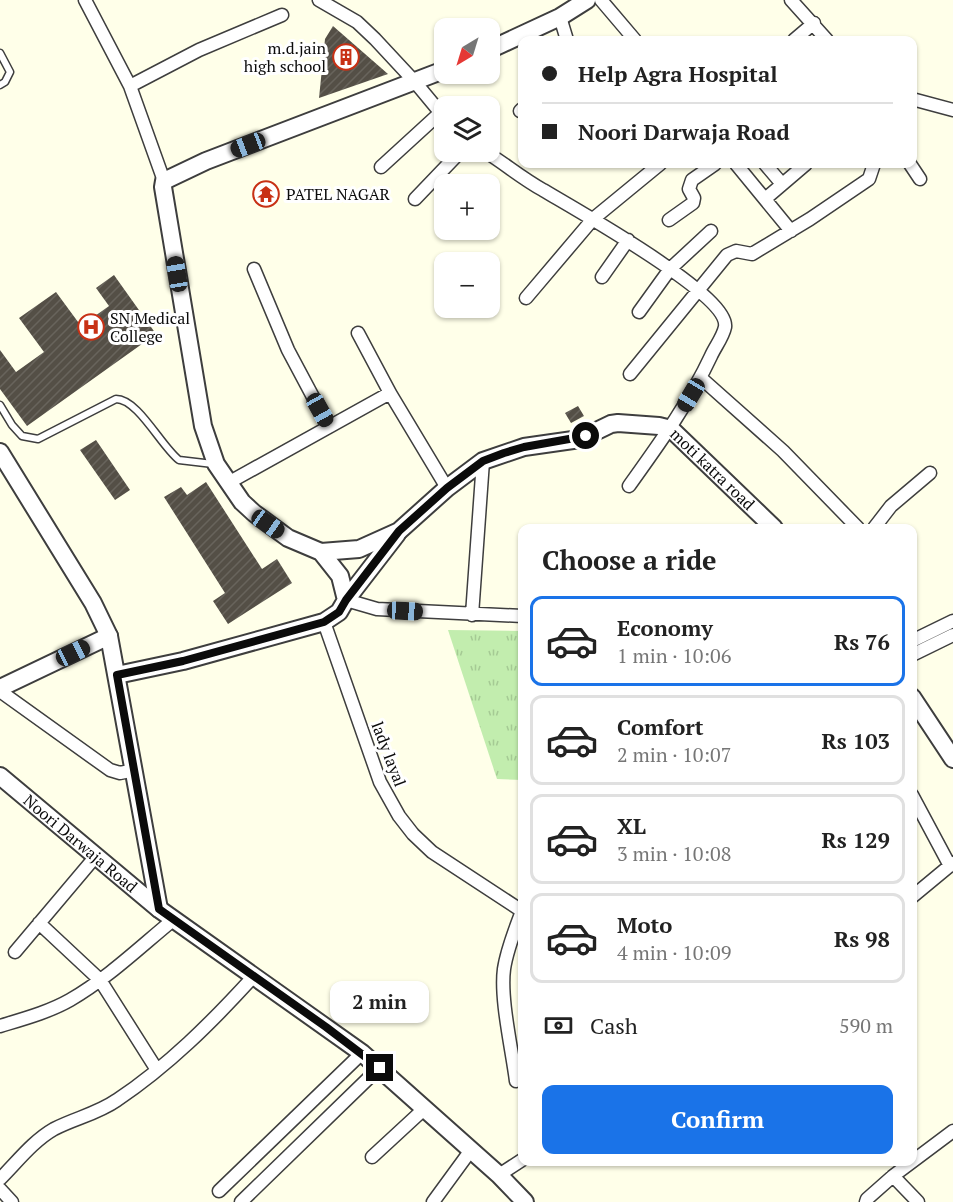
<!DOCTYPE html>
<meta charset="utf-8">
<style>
:root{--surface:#fff;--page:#f2f2f2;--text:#222;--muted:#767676;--line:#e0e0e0;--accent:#1a73e8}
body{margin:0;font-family:"PT Serif",serif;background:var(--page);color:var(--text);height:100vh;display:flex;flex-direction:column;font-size:22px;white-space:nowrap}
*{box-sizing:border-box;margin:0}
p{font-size:20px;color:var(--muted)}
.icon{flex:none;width:33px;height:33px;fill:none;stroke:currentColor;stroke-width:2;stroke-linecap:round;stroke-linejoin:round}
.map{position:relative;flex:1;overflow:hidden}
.side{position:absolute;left:518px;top:524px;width:399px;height:642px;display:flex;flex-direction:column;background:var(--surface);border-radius:12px;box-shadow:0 2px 4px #0004}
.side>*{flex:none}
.top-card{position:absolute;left:518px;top:36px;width:399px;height:132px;border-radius:12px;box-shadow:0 2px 4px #0004;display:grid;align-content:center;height:132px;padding:0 24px;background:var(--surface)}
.needle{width:39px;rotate:218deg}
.controls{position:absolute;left:434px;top:18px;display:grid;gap:12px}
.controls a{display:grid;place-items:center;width:66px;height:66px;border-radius:12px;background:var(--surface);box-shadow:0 2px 4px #0004;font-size:30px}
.end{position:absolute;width:27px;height:27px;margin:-14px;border:8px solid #0b0b0b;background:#fff;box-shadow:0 0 0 3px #fff}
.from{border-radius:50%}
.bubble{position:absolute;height:42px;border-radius:12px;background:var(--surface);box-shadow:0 2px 4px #0004;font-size:20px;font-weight:700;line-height:42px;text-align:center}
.car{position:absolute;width:18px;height:36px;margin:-18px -9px;border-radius:8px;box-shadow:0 0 4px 2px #0007;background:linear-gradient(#222 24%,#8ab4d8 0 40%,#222 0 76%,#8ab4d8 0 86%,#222 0)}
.top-card b{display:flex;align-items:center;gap:21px;height:57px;font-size:22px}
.top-card b+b{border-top:2px solid var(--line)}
.top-card i{width:15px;height:15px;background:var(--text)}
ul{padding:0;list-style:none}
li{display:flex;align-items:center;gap:18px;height:90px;margin:0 12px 9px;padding:0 12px;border:3px solid var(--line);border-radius:12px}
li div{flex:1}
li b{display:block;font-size:22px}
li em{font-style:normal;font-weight:700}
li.selected{border-color:var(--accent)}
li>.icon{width:54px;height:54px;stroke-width:1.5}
h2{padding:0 24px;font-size:27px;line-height:72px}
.pay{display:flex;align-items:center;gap:15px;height:66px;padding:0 24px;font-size:22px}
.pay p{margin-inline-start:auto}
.cta{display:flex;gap:12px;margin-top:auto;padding:12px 24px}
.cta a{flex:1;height:69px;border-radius:12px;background:var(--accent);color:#fff;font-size:24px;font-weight:700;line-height:69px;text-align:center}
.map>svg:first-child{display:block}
.park{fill:url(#park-tufts)}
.building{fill:url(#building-hatch)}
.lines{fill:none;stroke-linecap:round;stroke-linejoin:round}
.service-casing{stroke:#3e3e3e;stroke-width:9}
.minor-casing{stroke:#3e3e3e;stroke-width:15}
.tertiary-casing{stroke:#3e3e3e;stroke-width:20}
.service{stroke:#fff;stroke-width:6}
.minor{stroke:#fff;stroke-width:12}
.tertiary{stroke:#fff;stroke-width:16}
.route{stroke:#0b0b0b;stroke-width:8}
.labels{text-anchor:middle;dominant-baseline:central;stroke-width:6;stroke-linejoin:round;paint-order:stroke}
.poi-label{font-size:16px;fill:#0b0b0b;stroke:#fff;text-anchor:start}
.street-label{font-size:16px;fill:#0b0b0b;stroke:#fff}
</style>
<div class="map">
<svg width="953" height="1202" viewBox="0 0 953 1202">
<defs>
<pattern id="park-tufts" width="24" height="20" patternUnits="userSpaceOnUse" patternTransform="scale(1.5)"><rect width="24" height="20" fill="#c2edae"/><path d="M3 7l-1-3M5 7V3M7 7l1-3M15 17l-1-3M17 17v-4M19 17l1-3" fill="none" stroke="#a5ca94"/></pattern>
<pattern id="building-hatch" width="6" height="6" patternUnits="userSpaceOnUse" patternTransform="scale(1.5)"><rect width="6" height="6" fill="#544f46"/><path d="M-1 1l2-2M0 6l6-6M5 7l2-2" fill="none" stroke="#68645c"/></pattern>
</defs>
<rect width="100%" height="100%" fill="#ffffe9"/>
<path class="park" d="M448,630L522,631V780L497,779Z"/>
<path class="building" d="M333,26L388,74L319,98L325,39Z
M114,275L156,334L27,426L0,389V350L16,372L44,352L19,318L56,292L81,326L109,306L96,288Z
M578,406L584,416L571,423L565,413Z
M96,440L130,490L115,500L80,450Z
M206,482L262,569L277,559L292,583L228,624L213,601L225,593L164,497L181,487L187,495Z"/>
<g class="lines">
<g class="service-casing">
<path id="service" d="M0,53L10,72L5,82L0,85
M0,405L12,425L22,436L38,439L116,399C138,399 161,446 179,460L213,464"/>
</g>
<g class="minor-casing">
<path id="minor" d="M85,0L130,86L164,181
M319,0L357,22L375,39L415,82L444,117
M601,0L635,40
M791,0L827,40
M560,17L567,40
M794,40L814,23
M130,86L199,50L282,15
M912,99L953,110
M520,111L522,109
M486,152C505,164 523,179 543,190C571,207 730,295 725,327C723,337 715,347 711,356C689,403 659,444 629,486
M736,164L791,231
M765,164L782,184
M910,164L920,179
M381,167L440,113
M415,199L460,152
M765,199L806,164
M669,220L693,203L694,198L689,189L692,180L715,164
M254,269L288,350L329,427
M602,277L628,240
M526,298L593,219L660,164
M639,312L670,269L711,231
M358,333L390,393L447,488
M630,374L727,255L736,251L752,254L810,219L869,179L874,164
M701,378L783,451L858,528
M228,483L390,393
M874,528L891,506L930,473
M346,600L377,609L522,616
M472,615L483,461
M324,622L380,782L399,816L413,834L432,852L522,911
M912,641L953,621
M912,655L953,635
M0,691L110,770L120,773L135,770
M912,795L950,866
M912,897L953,863
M39,923L100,980L157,1070
M15,952L96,856
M0,1026C23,1019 49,1012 70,1000C108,978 140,947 173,920
M516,1081C512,1049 500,999 504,969C507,949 515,930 522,911
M372,1157L424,1109
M499,1175L522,1160
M893,1176L918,1202
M0,1179C17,1162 33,1141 54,1129C75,1118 97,1114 117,1100C168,1066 212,1022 253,977
M0,1189L12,1202
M219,1191L362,1053
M241,1202L379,1068
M433,1202L471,1150
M866,1202L867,1199L893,1176L953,1131"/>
</g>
<g class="tertiary-casing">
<g id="tertiary">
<path d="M489,50L560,17L587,0"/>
<path d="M0,452L93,603L109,636L159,909"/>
<path id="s1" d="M321,552L359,549L399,531L447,488L483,461L524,447L580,439L611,424L618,423L659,426L671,429L774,528"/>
<path d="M346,600L397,534"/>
<path d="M117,675L183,661L324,622L339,612L346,600L340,576L321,552L288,538L254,513L242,502L216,464L203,426L163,187L164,181L206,161L444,70"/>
<path d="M0,688L109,636"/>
<path d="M912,697L953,759"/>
<path id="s2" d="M0,776L159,909L362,1053L499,1175L525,1202"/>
</g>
</g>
<use href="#service" class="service"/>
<use href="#minor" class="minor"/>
<use href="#tertiary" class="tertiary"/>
</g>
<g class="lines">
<path class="route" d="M380,1068L326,1027L159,909L117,675L183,661L324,622L339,612L346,600L399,531L447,488L483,461L504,453L524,447L586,436"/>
</g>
<defs>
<g id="building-ring" transform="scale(1.35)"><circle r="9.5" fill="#fff" stroke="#c83115" stroke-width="1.5"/><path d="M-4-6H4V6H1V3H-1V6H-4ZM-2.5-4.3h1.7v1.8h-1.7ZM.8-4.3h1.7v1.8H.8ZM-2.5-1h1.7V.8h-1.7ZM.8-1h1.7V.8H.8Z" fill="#c83115"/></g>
<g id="temple-ring" transform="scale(1.35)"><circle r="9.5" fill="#fff" stroke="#c83115" stroke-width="1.5"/><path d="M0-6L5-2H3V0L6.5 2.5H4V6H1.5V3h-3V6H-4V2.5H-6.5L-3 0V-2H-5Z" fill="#c83115"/></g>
<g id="hospital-ring" transform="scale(1.35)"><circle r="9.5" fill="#fff" stroke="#c83115" stroke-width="1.5"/><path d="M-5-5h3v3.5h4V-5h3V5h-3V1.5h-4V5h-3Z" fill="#c83115"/></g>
</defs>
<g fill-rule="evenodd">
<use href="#building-ring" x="346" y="57"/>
<use href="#temple-ring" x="266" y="194"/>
<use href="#hospital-ring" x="91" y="327"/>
</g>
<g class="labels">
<g class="poi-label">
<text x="326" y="48" text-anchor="end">m.d.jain<tspan x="326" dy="18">high school</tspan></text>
<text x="286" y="194">PATEL NAGAR</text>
<text x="110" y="318">SN Medical<tspan x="110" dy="18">College</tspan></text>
</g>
<g class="street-label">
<text stroke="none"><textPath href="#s1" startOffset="444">moti katra road</textPath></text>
<text transform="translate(389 754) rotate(69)">lady layal</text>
<text stroke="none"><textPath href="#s2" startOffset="105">Noori Darwaja Road</textPath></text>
</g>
</g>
</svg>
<div class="controls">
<a><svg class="needle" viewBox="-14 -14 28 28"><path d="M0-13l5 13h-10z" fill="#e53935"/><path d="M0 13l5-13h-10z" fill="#767676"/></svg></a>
<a><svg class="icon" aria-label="layers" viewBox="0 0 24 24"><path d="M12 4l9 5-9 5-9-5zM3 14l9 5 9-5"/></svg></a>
<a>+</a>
<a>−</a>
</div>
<i class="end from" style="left:586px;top:436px"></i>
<i class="end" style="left:380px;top:1068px"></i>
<div class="bubble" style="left:330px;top:981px;width:99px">2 min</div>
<i class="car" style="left:248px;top:145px;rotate:249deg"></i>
<i class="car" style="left:177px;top:274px;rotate:351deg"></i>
<i class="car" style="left:691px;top:395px;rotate:211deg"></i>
<i class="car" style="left:320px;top:410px;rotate:151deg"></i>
<i class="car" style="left:268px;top:524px;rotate:125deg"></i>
<i class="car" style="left:405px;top:611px;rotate:93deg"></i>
<i class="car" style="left:73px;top:653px;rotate:64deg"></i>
<div class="top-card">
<b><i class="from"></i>Help Agra Hospital</b>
<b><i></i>Noori Darwaja Road</b>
</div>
<section class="side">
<h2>Choose a ride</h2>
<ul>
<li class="selected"><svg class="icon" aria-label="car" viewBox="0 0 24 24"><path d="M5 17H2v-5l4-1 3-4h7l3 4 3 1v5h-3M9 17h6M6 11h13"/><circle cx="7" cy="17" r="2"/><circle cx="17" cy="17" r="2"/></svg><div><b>Economy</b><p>1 min · 10:06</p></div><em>Rs 76</em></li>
<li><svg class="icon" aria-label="car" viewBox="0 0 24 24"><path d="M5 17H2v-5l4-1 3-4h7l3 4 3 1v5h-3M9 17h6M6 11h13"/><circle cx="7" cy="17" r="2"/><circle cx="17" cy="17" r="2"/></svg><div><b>Comfort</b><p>2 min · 10:07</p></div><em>Rs 103</em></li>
<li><svg class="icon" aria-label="car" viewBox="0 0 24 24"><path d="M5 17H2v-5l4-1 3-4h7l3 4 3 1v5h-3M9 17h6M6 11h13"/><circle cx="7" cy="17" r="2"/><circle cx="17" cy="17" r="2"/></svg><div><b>XL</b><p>3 min · 10:08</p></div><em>Rs 129</em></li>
<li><svg class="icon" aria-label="car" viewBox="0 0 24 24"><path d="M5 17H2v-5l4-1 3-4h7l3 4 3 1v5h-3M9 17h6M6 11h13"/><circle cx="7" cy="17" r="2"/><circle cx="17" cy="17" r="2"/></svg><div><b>Moto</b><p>4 min · 10:09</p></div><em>Rs 98</em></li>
</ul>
<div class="pay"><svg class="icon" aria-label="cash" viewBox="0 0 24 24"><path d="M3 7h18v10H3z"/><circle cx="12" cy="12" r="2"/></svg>Cash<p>590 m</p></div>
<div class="cta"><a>Confirm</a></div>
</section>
</div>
